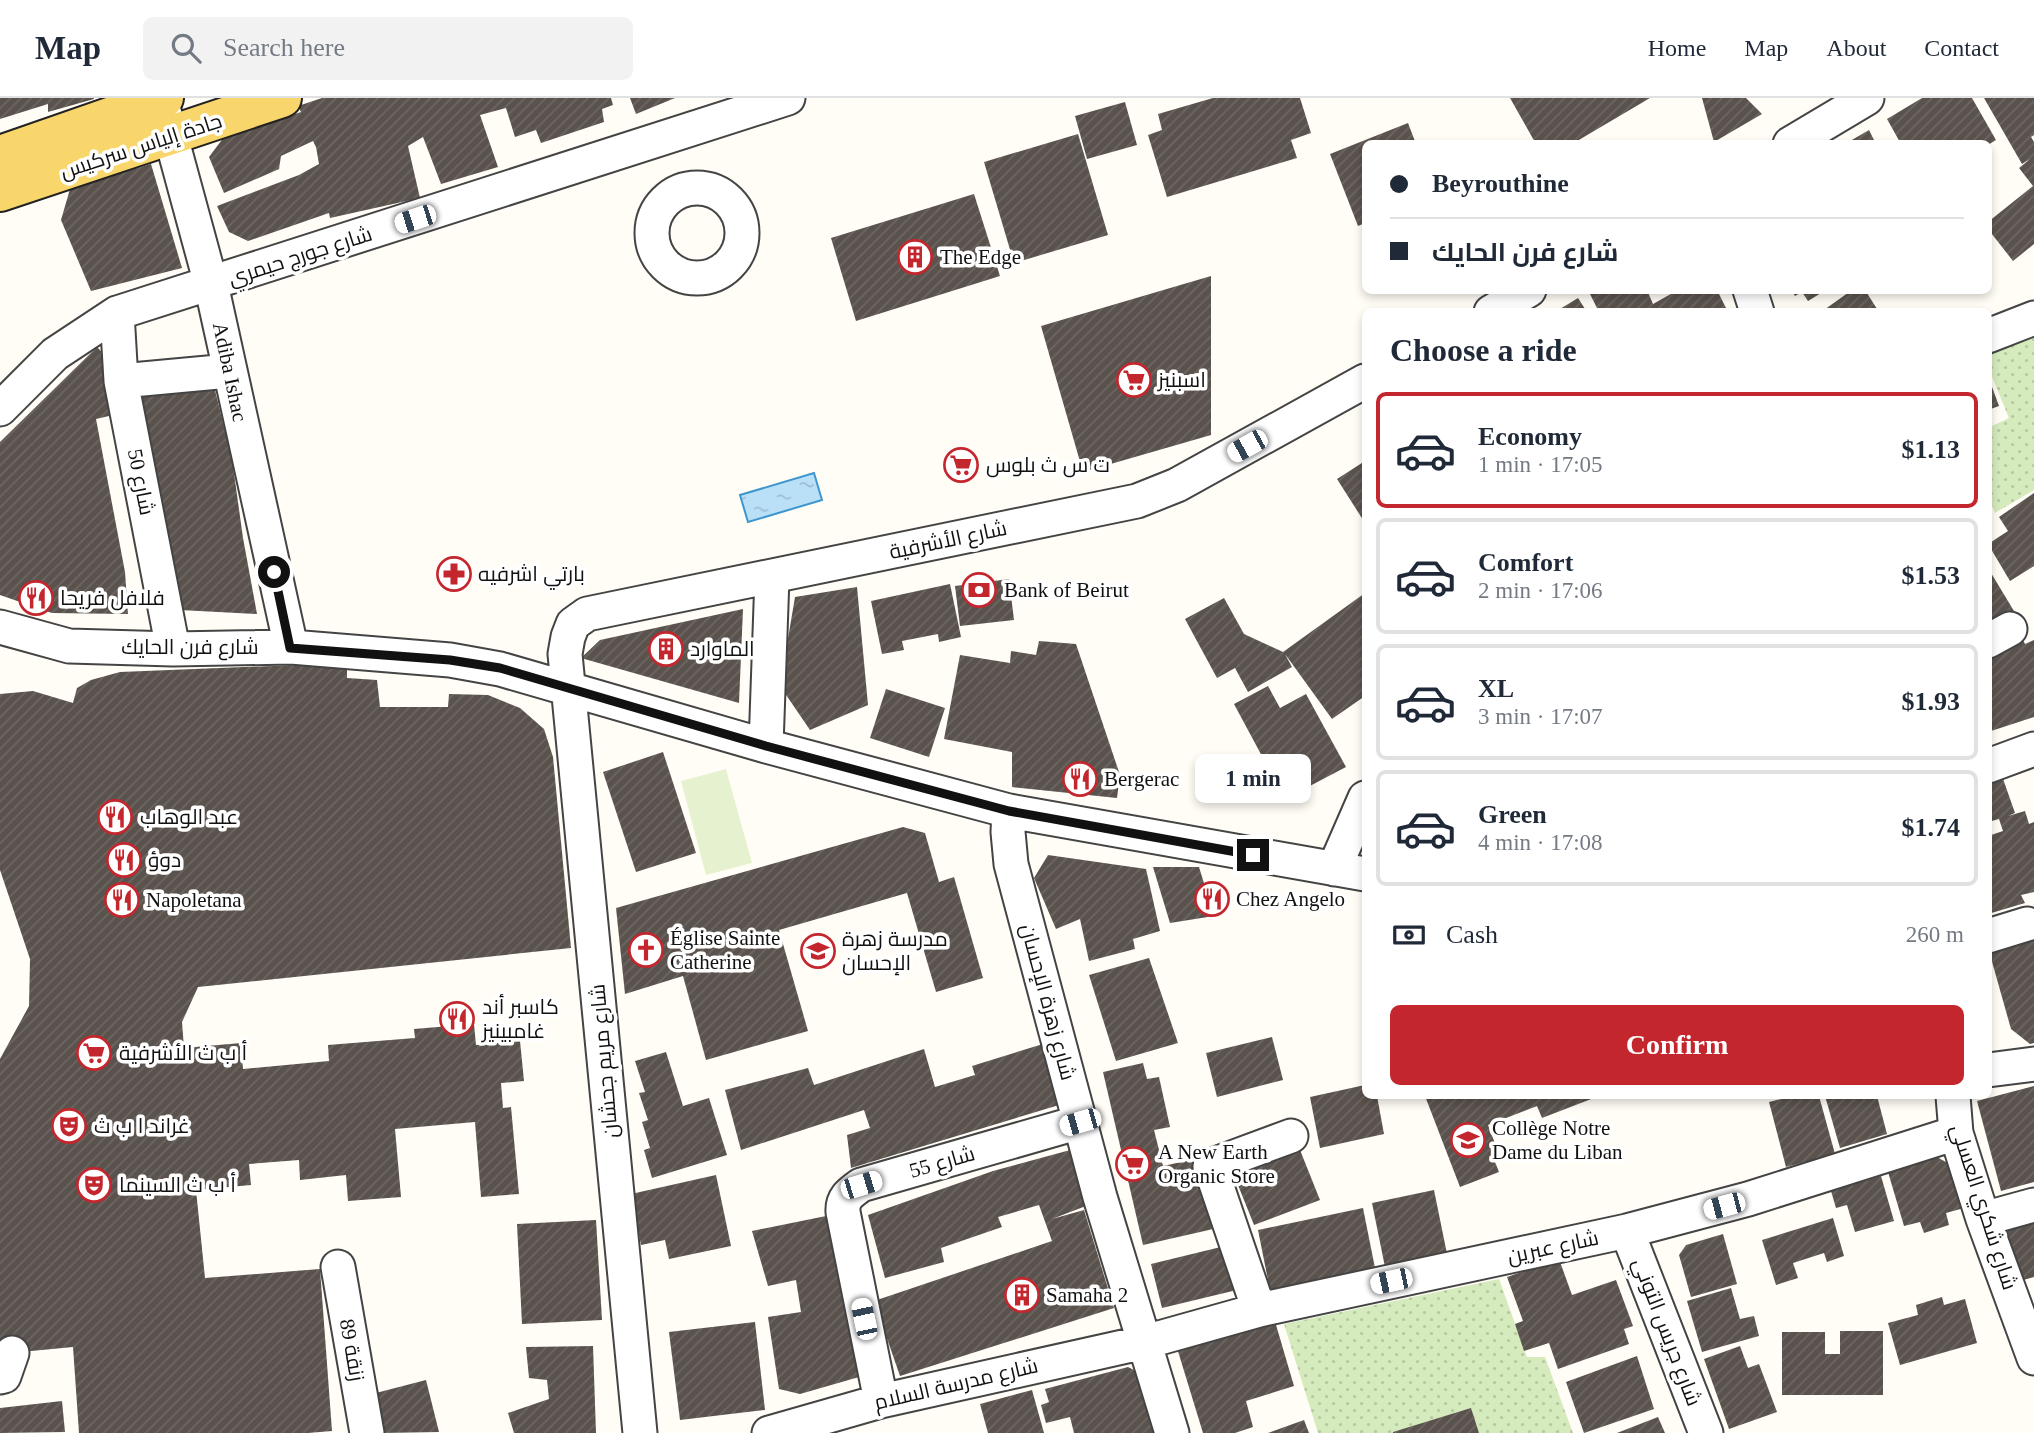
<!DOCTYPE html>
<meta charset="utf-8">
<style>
:root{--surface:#fff;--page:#f2f2f3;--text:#1f2937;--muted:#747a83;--line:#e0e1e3;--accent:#c4262e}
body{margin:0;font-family:"Times New Roman",Cairo,serif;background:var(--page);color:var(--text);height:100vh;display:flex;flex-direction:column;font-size:26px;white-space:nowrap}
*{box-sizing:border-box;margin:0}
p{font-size:23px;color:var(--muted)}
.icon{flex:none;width:38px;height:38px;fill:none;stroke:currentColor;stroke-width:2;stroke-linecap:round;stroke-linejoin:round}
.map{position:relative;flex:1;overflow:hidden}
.drawer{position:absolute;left:1362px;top:210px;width:630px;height:791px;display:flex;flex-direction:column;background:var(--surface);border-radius:10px;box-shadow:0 4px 10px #0003}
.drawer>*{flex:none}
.guide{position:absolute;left:1362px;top:42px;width:630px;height:154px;border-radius:10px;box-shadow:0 4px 10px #0003;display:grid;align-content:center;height:154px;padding:0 28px;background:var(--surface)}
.end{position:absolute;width:32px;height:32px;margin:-16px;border:9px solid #111;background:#fff;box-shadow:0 0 0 4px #fff}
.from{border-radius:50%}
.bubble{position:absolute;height:49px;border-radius:10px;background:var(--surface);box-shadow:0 4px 10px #0003;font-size:23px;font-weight:700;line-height:49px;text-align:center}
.car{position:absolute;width:21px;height:42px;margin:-21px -10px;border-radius:9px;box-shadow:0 0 5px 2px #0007;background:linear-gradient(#fff 24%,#345 0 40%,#fff 0 76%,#345 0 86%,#fff 0)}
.guide b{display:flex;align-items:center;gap:24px;height:66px;font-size:26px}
.guide b+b{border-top:2px solid var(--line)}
.guide i{width:18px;height:18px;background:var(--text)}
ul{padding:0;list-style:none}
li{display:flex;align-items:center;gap:21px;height:116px;margin:0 14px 10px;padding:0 14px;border:4px solid var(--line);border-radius:10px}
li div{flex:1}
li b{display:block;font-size:26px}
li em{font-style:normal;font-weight:700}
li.selected{border-color:var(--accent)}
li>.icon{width:63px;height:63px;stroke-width:1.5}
h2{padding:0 28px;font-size:32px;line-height:84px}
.pay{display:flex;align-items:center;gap:18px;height:77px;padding:0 28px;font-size:26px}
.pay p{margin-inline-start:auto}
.primary-button{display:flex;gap:14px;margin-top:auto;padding:14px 28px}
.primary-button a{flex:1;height:80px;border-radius:10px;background:var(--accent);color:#fff;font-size:28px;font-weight:700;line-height:80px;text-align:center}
header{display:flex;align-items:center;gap:42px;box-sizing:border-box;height:98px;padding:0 35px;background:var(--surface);border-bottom:2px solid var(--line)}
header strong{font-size:33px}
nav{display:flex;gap:38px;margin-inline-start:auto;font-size:24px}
.search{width:490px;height:63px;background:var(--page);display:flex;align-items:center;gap:18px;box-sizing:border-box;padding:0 24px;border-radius:10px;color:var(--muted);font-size:26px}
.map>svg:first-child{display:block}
.green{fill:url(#green-dots)}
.pitch{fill:#e6f2cf}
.water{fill:url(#water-ripples);stroke:#3f96cf;stroke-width:2}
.building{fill:url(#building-hatch)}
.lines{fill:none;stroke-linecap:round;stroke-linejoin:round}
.minor-casing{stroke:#444;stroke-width:37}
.major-casing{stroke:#222;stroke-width:42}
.minor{stroke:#fff;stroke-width:33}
.major{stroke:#f9d66b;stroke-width:38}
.route{stroke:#111;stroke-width:9}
.labels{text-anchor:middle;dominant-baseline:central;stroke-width:7;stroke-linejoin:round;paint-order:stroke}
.street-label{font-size:21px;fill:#111;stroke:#fff}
.poi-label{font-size:21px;fill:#111;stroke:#fff;text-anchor:start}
</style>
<header>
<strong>Map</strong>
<div class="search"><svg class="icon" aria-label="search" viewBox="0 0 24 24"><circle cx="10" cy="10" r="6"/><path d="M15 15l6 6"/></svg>Search here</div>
<nav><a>Home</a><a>Map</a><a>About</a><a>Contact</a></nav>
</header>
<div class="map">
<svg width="2034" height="1335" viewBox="0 0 2034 1335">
<defs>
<pattern id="green-dots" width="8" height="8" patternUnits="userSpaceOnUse" patternTransform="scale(1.75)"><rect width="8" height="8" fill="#d5ebbd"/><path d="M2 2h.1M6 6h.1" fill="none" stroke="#b6c8a1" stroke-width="1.8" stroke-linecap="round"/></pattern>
<pattern id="water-ripples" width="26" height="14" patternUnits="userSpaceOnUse" patternTransform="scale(1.75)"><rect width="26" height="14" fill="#b9e0f7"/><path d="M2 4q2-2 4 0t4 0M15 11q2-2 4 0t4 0" fill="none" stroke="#9ebfd3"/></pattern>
<pattern id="building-hatch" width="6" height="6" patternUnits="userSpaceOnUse" patternTransform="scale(1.75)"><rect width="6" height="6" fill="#5a524d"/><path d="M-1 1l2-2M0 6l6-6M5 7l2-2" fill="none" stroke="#6d6662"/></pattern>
</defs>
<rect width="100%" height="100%" fill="#fffdf5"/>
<path class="green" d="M2034,234V392L1995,415L1988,398V330L2009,320L1988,269V253Z
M1499,1181L1527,1259H1545L1573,1335H1318L1284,1226Z"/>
<path class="pitch" d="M726,671L752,765L706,777L681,683Z"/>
<path class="water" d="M814,375L822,402L748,424L740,397Z"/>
<path class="building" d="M0,0H94V1L48,14V6L0,21Z
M322,0H611L613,7L602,11L604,24L541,45L536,32L515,39L506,10L480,17L498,69L441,86L423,39L408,48L420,100L330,120L329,115L248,143L229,134L217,108L299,77L319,66L316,49L313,43L281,58L279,71L224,95L209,59L224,39L301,14L298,8Z
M630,0H675L636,16Z
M1213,0H1300L1311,35L1291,42L1297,60L1167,99L1148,37L1162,32L1158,16Z
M1510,0H1650L1572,46H1536Z
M1702,0H1746L1762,16L1714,44Z
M1922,0H1972L1996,42L1988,47L1901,46L1887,21Z
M1984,0H2034V37L2031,39L2034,44V146L2013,163L1988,131V124L2033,88L2019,70L2030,61L2022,66Z
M1125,4L1137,47L1087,61L1075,18Z
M1408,25L1416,46H1365V125L1358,128L1330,56Z
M1869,32L1876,46H1845Z
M1078,36L1108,137L1014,165L984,64Z
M151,66L182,170L91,193L61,122L70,91Z
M974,96L1000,178L856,223L831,140Z
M1211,178V337L1083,374L1041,228Z
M1588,192H1647L1653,206L1678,192H1717L1728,214H1599Z
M1791,192H1826L1808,203L1802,194L1795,198Z
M1852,192H1865L1879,214H1821Z
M1578,200L1587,214H1555Z
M97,249L119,272L104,277L106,292L126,314L96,321L125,474L128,516L52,515L0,497V344Z
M1988,278L1999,308L1988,312Z
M213,284L232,361L243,440L257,516L180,512L126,293Z
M1365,363V425L1337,381Z
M2034,395V468L2010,483L1988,446L2008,433L1999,419Z
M1988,470L2017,518L1988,535Z
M1009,481L1014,522L960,528L955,488Z
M950,486L961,539L939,544L938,536L902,543L904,552L882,556L871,503Z
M857,489L868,607L810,632L780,588L795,499Z
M1365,495V598L1332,621L1285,556L1292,569L1248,594L1235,570L1217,580L1185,521L1224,500L1244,536L1283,554Z
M743,511L739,605L581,560L600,542Z
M2023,542L2025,546L2034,542V619L1988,634V554Z
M1039,543L1076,546L1120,677L1117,700L1012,689V654L944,641L960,557L1010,565L1011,553L1036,557Z
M347,565V580L377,582L380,609H448L449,596L488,597L520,610L544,631L553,659L571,850L198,889L182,924L184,950L241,945L243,971L329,963L328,947L415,940L414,931L474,926L476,947L520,943L524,983L501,985L503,1010L511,1009L519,1096L481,1099L475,1024L395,1031L401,1099L348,1103L346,1077L300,1082L299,1062L249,1066L251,1087L196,1092L205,1180L320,1171L332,1333L308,1335H79L73,1249L0,1256V961L29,908L30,861L0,772V596L33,593L73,605L77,590L91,582L120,574Z
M1268,588L1280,610L1306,596L1346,669L1285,701L1234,606Z
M886,591L945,610L929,659L870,640Z
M663,654L696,755L636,774L603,674Z
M2002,678L2015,715L2008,718L2025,713L2029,726L2034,724V794L2021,797L2025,805L1988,816V738L2003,733L1999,721L1988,724V683Z
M903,729L925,735L939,784L954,779L983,880L936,894L907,795L779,832L808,933L706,962L683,878L625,896L616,810Z
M1048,757L1146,771L1160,833L1133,841L1135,851L1089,863L1080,821L1056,831L1034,780Z
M1153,769H1199L1214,818L1170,825Z
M2034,840V945L2030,946L2011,931L1989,853Z
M1149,860L1178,945L1116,963L1089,877Z
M1272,939L1283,982L1217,999L1206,955Z
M1043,946L1059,1007L851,1070L847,1037L870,1030L864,1012L741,1052L725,992L808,970L814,987L924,951L935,989L975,977L972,968Z
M666,954L683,1008L709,1000L727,1057L652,1080L644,1052L650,1050L642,1024L648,1022L639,995L645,994L635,963Z
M1143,965L1147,981L1159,979L1170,1029L1154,1032L1163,1068L1195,1061L1201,1087L1222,1129L1143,1147L1103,974Z
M1365,987V998H1377L1384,1036L1320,1050L1310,999Z
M2034,988V1084L2001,1093L1977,1003Z
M1425,998H1599L1542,1020L1537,1008L1488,1027L1499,1056L1493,1059L1499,1074L1460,1089Z
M1794,998H1819L1835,1056L1786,1069L1769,1004Z
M1825,998H1877L1887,1036L1840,1050Z
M1298,1047L1320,1102L1254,1127L1232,1072Z
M1074,1051L1091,1106L1052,1121L1084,1112L1114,1210L900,1278L874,1203L1052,1143L1039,1107L998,1119L1002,1129L941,1150L944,1164L885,1180L868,1117L993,1073Z
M1937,1059L1951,1067L1964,1110L1946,1115L1949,1127L1924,1135L1920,1124L1904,1128L1888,1074Z
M716,1077L731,1148L669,1161L665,1142L641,1147L631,1096Z
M1881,1078L1894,1123L1855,1134L1847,1107L1836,1110L1831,1093Z
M1434,1092L1447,1156L1385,1169L1372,1105Z
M1363,1110L1375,1170L1270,1192L1258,1132Z
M2034,1113V1179L2016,1184L2002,1132Z
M826,1118L842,1168L866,1277L800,1296L779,1291L768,1219L801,1214L796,1182L768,1188L752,1133Z
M1833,1120L1844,1158L1827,1164L1824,1155L1793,1165L1798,1180L1776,1187L1762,1142Z
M596,1122L602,1222L522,1226L517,1126Z
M1723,1136L1737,1186L1691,1199L1679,1157L1686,1147Z
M1229,1147L1241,1191L1162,1210L1151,1166Z
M1559,1161L1572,1197L1616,1182L1633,1228L1624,1231L1629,1246L1558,1271L1549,1245L1524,1253L1515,1226L1523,1223L1507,1179Z
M1731,1190L1740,1221L1754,1218L1759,1238L1702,1254L1687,1203Z
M1942,1199L1944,1207L1965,1201L1977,1245L1900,1267L1888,1225L1918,1217L1916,1207Z
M1274,1220L1294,1288L1246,1303L1253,1329L1235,1335H1203L1177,1250Z
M755,1224L765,1312L680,1322L669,1234Z
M1840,1233H1883V1297H1782V1234H1825V1256H1840Z
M593,1248L596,1335H514L508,1315L549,1301L547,1282L529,1280L526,1249Z
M1740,1248L1748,1270L1759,1266L1777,1314L1729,1331L1704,1261Z
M1637,1258L1654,1311L1584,1335L1566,1284Z
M1128,1269L1140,1275L1156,1335H1074L1070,1319L1046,1325L1041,1307L1049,1304L1045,1291Z
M426,1282L439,1334L382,1335L372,1296Z
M1032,1292L1044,1335H988L980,1306Z
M62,1303L65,1334L0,1335V1310Z
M1471,1310L1479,1335H1393V1334Z
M1658,1319L1665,1335H1617Z
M1304,1322L1309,1335H1268Z"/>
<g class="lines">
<g class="minor-casing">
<path id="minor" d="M164,13L211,186L291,549
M1790,46L1867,0
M652 135a45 45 0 1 1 90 0a45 45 0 1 1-90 0Z
M1750,192L1757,214
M1491,214L1529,192
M117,215L121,283L173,551
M1988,238L2034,220
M121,283L229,273
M0,311L55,256L117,215L788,0
M0,529L69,548L173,551L291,549L450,562L500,571L766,648L1009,713L1365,776
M1988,543L2010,531
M766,648L772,479
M1988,668L2034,651
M1009,713L1008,734L1011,766L1100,1099L1172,1335
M1334,771L1365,700
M1988,838L2027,826
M1988,972L2034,966
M1953,998L1956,1035L1983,1121L2034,1260
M1983,1121L2034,1107
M1627,1133L1706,1335
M338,1169L367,1335
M1259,1212L1210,1068L1291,1038
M0,1279L4,1278L12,1255
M881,1303L843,1114C842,1100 850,1095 861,1087L1080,1024
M640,1335L565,556L568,539L573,526L587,516L1137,403L1177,387L1365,283
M769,1335L881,1303L1145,1244L1259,1212L1627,1133L1748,1101L1956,1035"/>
</g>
<g class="major-casing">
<path id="major" d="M0,57L164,0
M0,94L282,0"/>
</g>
<use href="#minor" class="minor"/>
<use href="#major" class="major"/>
</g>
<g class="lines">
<path class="route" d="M274,474L290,550L450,562L500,570L766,648L1009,713L1253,757"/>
</g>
<defs>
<g id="building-ring" transform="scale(1.75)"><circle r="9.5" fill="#fff" stroke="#c4262e" stroke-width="1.5"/><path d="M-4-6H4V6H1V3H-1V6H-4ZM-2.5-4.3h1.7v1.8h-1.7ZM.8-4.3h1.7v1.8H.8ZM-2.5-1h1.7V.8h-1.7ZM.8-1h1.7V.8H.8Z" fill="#c4262e"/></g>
<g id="supermarket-ring" transform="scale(1.75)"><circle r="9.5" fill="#fff" stroke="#c4262e" stroke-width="1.5"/><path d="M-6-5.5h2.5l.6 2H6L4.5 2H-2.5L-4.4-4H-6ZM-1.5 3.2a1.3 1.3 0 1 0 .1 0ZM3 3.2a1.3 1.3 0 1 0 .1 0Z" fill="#c4262e"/></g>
<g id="pharmacy-ring" transform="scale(1.75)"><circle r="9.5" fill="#fff" stroke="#c4262e" stroke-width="1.5"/><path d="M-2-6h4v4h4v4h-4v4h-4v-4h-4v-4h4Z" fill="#c4262e"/></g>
<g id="bank-ring" transform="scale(1.75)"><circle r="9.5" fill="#fff" stroke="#c4262e" stroke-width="1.5"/><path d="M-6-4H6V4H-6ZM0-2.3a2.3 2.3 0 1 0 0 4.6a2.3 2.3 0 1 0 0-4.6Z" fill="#c4262e"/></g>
<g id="restaurant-ring" transform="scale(1.75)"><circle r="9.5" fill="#fff" stroke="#c4262e" stroke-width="1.5"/><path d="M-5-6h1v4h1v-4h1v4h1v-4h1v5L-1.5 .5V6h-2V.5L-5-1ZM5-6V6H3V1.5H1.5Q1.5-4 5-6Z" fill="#c4262e"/></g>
<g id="church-ring" transform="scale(1.75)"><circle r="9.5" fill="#fff" stroke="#c4262e" stroke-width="1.5"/><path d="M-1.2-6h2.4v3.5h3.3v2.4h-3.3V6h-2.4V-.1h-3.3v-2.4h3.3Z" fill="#c4262e"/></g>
<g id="school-ring" transform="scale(1.75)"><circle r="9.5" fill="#fff" stroke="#c4262e" stroke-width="1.5"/><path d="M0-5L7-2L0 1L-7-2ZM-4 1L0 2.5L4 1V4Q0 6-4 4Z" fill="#c4262e"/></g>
<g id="theatre-ring" transform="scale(1.75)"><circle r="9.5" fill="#fff" stroke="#c4262e" stroke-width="1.5"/><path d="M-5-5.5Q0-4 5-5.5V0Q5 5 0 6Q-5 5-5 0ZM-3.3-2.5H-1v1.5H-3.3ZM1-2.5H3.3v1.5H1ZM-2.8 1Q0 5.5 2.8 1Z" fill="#c4262e"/></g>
</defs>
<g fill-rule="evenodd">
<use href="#building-ring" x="915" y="159"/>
<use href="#supermarket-ring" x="1134" y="282"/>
<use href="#supermarket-ring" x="961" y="367"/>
<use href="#pharmacy-ring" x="454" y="476"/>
<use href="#bank-ring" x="979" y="492"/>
<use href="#restaurant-ring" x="36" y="500"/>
<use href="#building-ring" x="666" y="551"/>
<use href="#restaurant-ring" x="1080" y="681"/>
<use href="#restaurant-ring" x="115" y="719"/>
<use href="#restaurant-ring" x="124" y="762"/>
<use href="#restaurant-ring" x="1212" y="801"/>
<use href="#restaurant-ring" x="122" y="802"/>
<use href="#church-ring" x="646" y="852"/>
<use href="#school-ring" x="818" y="853"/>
<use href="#restaurant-ring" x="457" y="921"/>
<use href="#supermarket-ring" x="94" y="955"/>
<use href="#theatre-ring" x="69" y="1028"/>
<use href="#school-ring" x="1468" y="1042"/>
<use href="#supermarket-ring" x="1133" y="1066"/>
<use href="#theatre-ring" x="94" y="1087"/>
<use href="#building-ring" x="1022" y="1197"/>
</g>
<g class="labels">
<g class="street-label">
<text transform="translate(141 48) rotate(-18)">جادة إلياس سركيس</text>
<text transform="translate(300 158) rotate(-18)">شارع جورج حيمري</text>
<text transform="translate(230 274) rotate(78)">Adiba Ishac</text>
<text transform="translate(141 384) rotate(79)">شارع 50</text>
<text transform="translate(948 442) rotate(-12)">شارع الأشرفية</text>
<text x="190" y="549">شارع فرن الحايك</text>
<text transform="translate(1048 904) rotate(75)">شارع زهرة الإحسان</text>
<text transform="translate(604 963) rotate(-95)">شارع مريم جحشان</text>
<text transform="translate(942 1064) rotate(-16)">شارع 55</text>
<text transform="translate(1984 1109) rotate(72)">شارع شكري العسلي</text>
<text transform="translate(1553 1149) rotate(-12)">شارع عبرين</text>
<text transform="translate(1667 1234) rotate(69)">شارع جريس التوني</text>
<text transform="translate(352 1252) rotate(80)">زنقة 89</text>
<text transform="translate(956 1286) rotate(-13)">شارع مدرسة السلام</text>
</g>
<g class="poi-label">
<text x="940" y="159">The Edge</text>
<text x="1158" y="282">اسبنيز</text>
<text x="986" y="367">ت س ث بلوس</text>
<text x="478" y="476">بارتي اشرفيه</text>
<text x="1004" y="492">Bank of Beirut</text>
<text x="60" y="500">فلافل فريحا</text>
<text x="690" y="551">الماوارد</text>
<text x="1104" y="681">Bergerac</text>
<text x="140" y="719">عبد الوهاب</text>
<text x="148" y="762">دوؤ</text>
<text x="1236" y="801">Chez Angelo</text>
<text x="146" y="802">Napoletana</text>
<text x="670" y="840">Église Sainte<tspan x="670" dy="24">Catherine</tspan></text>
<text x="842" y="841">مدرسة زهرة<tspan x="842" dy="24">الإحسان</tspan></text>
<text x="482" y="909">كاسبر أند<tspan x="482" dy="24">غامبينيز</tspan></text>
<text x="119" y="955">أ ب ث الأشرفية</text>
<text x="94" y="1028">غراند ا ب ث</text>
<text x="1492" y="1030">Collège Notre<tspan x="1492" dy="24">Dame du Liban</tspan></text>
<text x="1158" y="1054">A New Earth<tspan x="1158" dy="24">Organic Store</tspan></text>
<text x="119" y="1087">أ ب ث السينما</text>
<text x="1046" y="1197">Samaha 2</text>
</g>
</g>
</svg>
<i class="end from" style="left:274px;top:474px"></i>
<i class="end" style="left:1253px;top:757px"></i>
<div class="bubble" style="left:1195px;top:656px;width:116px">1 min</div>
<i class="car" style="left:415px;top:121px;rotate:252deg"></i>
<i class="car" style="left:1247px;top:348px;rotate:241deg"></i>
<i class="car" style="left:1080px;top:1024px;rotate:254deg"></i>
<i class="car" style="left:861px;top:1087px;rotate:73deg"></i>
<i class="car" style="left:1724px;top:1108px;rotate:255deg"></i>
<i class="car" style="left:1391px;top:1183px;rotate:258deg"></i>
<i class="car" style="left:864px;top:1221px;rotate:348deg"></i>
<div class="guide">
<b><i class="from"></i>Beyrouthine</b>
<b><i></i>شارع فرن الحايك</b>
</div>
<section class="drawer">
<h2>Choose a ride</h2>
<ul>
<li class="selected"><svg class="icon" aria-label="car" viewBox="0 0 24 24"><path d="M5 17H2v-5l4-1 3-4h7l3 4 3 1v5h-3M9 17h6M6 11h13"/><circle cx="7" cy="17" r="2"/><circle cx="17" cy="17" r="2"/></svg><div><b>Economy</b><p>1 min · 17:05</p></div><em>$1.13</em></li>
<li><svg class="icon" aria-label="car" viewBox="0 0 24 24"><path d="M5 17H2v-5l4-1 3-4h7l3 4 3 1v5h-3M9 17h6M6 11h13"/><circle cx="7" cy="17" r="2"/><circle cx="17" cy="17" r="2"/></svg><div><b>Comfort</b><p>2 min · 17:06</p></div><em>$1.53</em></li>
<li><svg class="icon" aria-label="car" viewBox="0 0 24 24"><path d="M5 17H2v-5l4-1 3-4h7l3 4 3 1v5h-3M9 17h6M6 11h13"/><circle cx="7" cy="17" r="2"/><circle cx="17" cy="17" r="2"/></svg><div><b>XL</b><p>3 min · 17:07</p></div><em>$1.93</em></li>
<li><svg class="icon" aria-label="car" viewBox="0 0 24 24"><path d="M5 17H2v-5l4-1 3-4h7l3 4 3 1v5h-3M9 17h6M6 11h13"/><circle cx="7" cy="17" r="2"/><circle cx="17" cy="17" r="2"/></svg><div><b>Green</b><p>4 min · 17:08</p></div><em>$1.74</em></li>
</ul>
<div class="pay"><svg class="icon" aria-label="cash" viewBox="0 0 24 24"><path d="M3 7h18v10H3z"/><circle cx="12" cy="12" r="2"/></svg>Cash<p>260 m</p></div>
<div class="primary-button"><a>Confirm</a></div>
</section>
</div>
